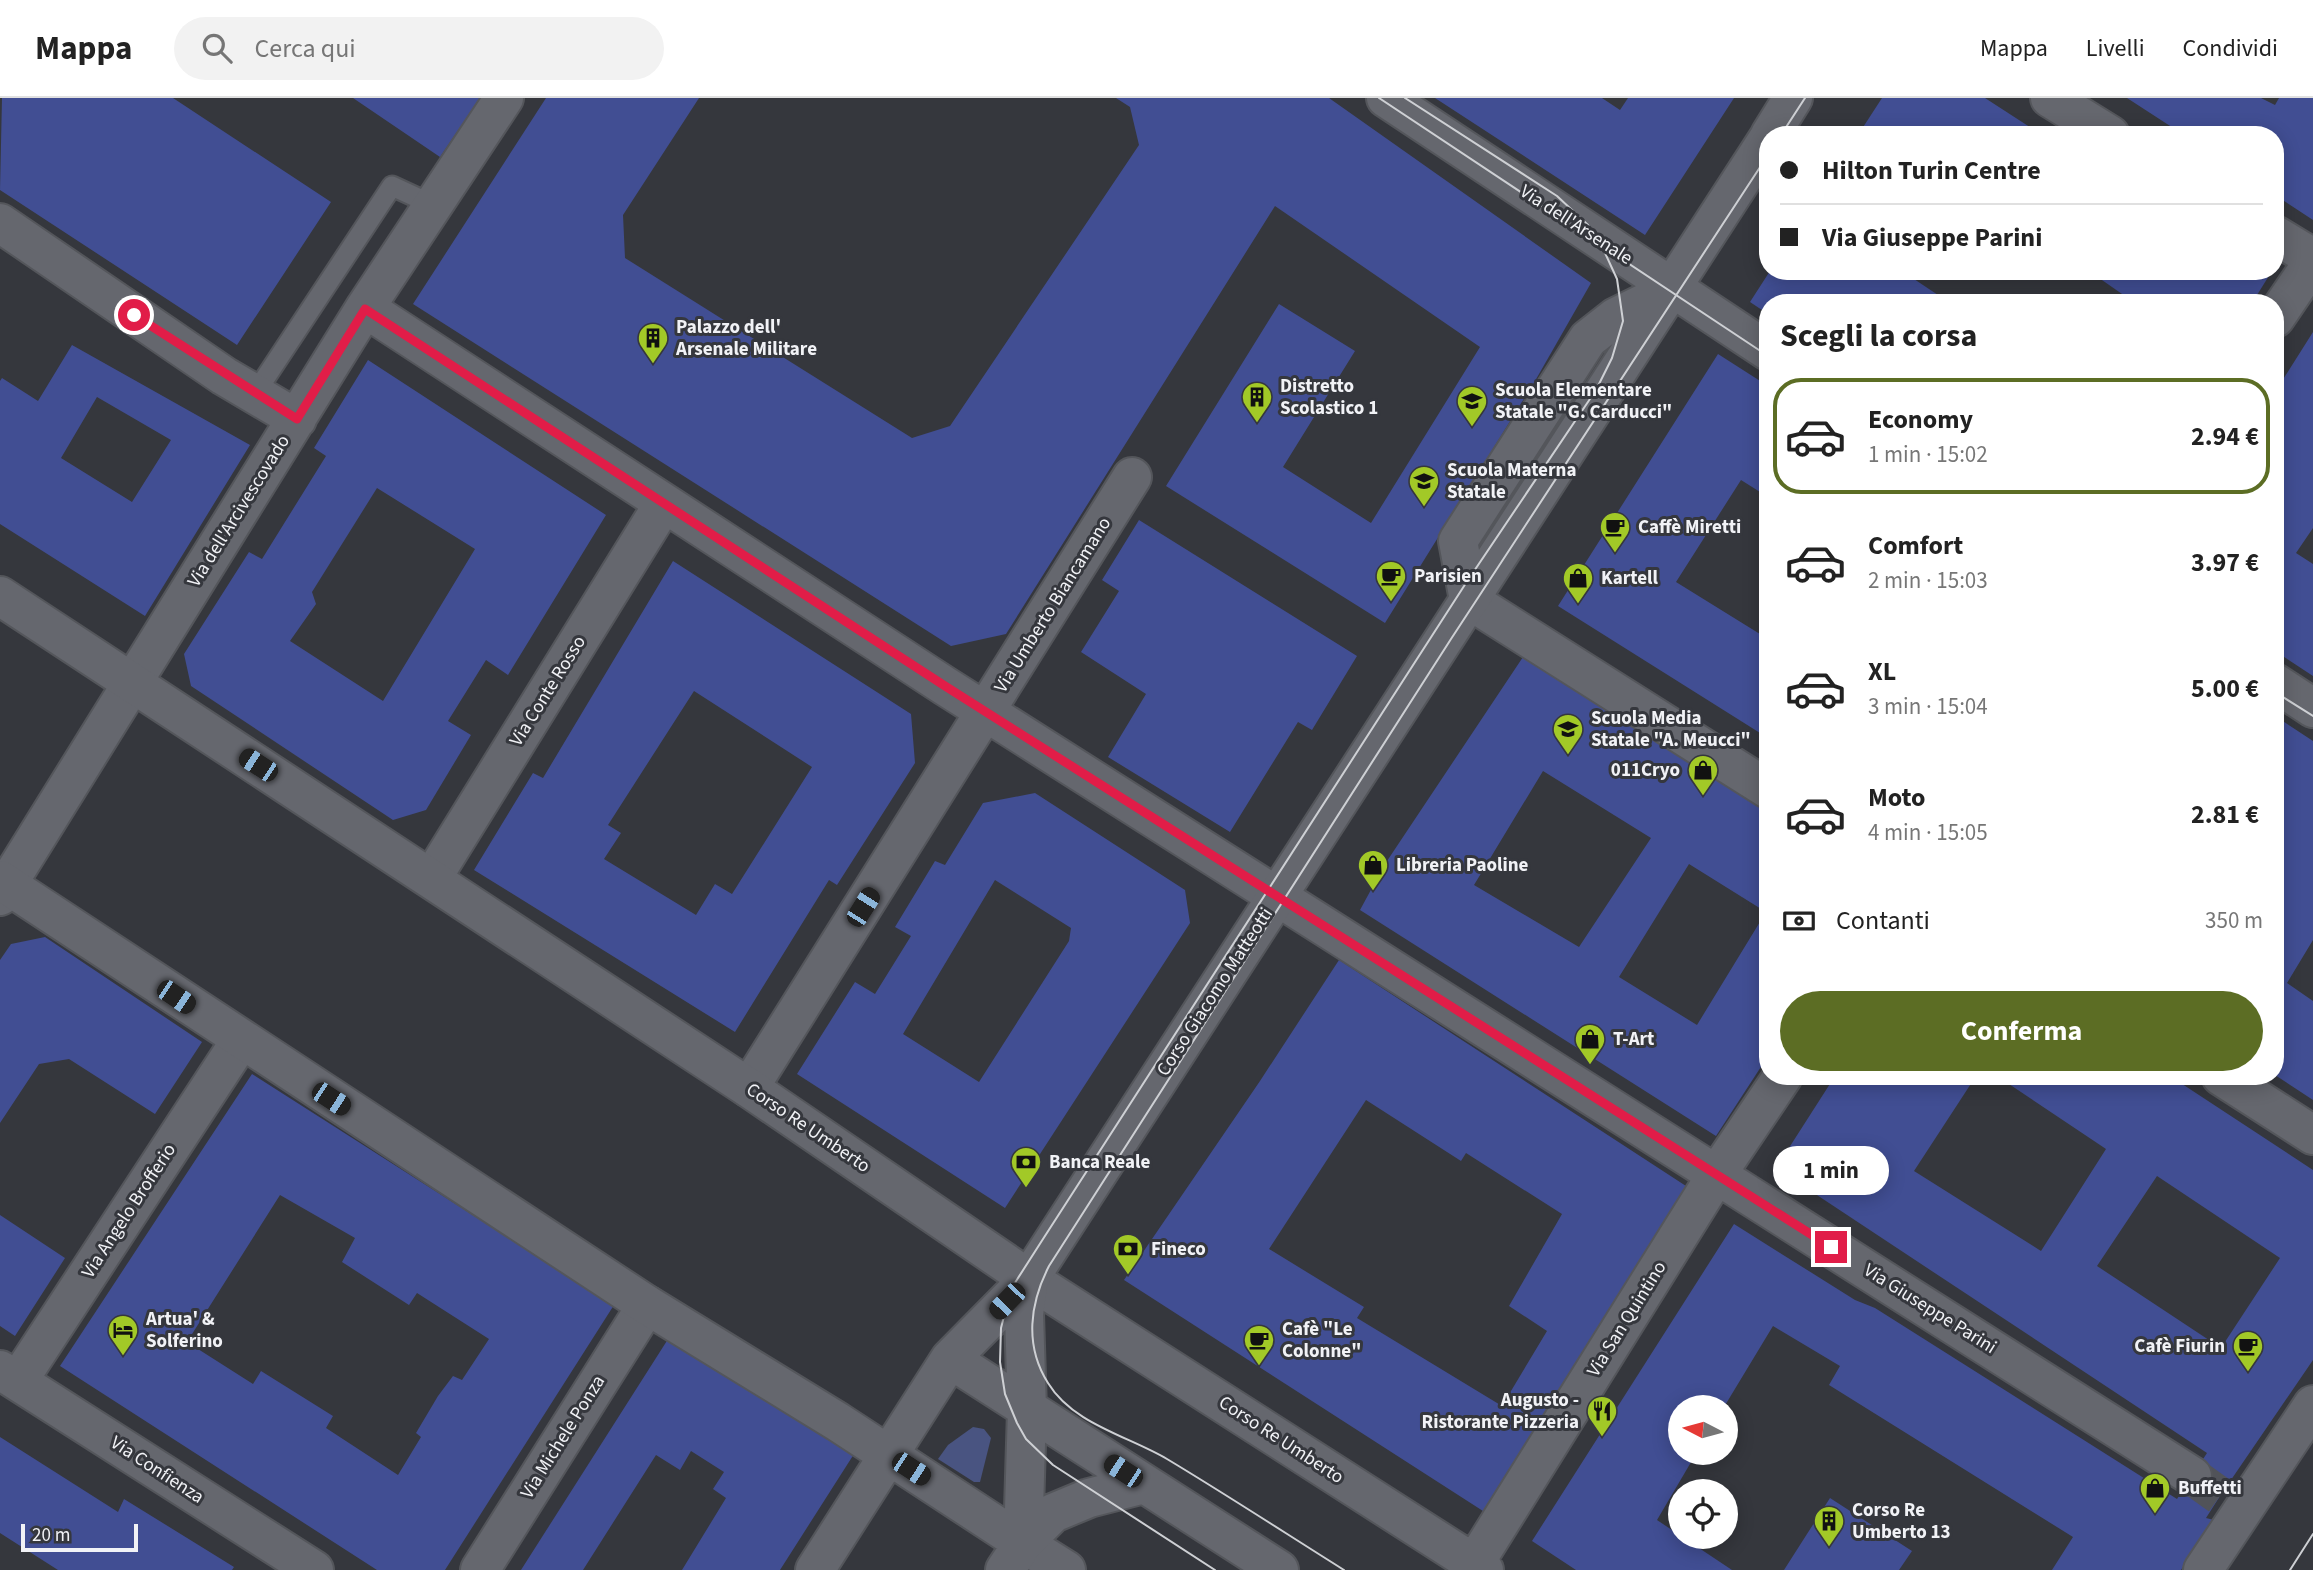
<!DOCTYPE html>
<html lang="it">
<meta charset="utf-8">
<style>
:root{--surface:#fff;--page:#f2f2f2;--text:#222;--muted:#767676;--line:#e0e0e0;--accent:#5c6d24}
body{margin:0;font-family:"Source Sans 3",sans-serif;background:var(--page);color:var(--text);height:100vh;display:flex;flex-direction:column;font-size:26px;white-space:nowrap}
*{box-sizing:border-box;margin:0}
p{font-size:23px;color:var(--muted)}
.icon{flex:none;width:38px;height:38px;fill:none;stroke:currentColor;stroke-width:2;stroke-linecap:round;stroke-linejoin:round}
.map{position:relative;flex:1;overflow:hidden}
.panel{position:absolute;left:1759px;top:196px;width:525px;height:791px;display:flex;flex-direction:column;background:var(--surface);border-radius:28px;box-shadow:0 4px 18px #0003}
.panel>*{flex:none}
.hud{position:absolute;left:1759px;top:28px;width:525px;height:154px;border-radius:28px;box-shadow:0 4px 18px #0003;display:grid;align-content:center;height:154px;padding:0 21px;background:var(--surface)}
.needle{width:46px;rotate:276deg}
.fabs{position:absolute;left:1668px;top:1297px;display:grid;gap:14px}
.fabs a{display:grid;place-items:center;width:70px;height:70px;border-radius:50%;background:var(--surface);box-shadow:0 4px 18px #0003;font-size:35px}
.scale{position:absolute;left:21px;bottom:18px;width:117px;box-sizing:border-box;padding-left:7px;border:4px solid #f1f2f6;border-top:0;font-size:19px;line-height:24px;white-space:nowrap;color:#f1f2f6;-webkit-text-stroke:5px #35373d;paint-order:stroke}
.end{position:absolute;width:32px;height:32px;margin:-16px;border:9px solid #e11d48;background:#fff;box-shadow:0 0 0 4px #fff}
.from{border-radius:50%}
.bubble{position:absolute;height:49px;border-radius:24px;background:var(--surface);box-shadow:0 4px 18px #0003;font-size:23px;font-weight:700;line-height:49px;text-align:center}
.car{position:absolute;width:21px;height:42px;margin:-21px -10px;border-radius:9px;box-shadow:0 0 5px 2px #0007;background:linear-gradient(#222 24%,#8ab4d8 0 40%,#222 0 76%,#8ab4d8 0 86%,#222 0)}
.hud b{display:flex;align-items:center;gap:24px;height:66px;font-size:26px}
.hud b+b{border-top:2px solid var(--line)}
.hud i{width:18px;height:18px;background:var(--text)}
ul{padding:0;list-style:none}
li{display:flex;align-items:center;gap:21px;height:116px;margin:0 14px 10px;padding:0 7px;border:4px solid transparent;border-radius:28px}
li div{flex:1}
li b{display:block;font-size:26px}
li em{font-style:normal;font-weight:700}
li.current{border-color:var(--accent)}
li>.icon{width:63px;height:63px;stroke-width:1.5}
h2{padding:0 21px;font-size:32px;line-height:84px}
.pay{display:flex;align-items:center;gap:18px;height:77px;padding:0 21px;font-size:26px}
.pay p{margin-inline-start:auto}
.action{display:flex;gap:14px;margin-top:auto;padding:14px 21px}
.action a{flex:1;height:80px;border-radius:42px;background:var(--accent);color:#fff;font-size:28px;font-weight:700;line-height:80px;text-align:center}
header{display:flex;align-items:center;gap:42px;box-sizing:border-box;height:98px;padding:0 35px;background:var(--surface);border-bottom:2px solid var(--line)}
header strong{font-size:33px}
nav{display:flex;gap:38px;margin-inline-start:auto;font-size:24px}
.search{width:490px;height:63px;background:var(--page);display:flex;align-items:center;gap:18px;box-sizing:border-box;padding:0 24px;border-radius:38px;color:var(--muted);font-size:26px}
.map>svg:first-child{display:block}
.green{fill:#495481}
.building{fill:#414e93;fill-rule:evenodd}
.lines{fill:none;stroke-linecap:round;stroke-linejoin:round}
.minor-tunnel{stroke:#515359;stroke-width:38;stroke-dasharray:38 19;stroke-linecap:butt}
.service-casing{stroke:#54565b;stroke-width:23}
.minor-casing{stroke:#54565b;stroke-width:42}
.tertiary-casing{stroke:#54565b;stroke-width:42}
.service{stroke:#65676e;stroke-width:19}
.minor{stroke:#65676e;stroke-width:38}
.tertiary{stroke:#65676e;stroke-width:38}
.tram{stroke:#ced0d4;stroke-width:2}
.route{stroke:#e11d48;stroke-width:9}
.labels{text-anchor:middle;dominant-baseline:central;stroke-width:6;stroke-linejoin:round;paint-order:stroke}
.street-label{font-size:19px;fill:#f1f2f6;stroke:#35373d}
.poi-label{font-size:19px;font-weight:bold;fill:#f1f2f6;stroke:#35373d;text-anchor:start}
</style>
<header>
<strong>Mappa</strong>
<div class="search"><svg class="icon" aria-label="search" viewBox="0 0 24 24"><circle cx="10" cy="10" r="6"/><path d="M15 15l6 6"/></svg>Cerca qui</div>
<nav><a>Mappa</a><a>Livelli</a><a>Condividi</a></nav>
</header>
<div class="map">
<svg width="2313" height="1472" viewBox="0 0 2313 1472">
<rect width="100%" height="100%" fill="#35373d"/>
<path class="green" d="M973,1329L984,1331L991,1340L980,1384H974L938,1361L948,1347Z"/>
<path class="building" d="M2,0H173L331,104L237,247L0,92Z
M353,0H480L440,59Z
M546,0H699L623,117L625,160L912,340L950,328L1139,47L1130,9L1116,0H1329L1591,185L1535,283L1385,525L1166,388L1279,206L1355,253L1283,369L1371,425L1480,249L1275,108L1006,536L951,548L413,206Z
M1435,0H1602L1620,12L1628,0H1734L1645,137Z
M1882,0H1985L2042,37H1858Z
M2127,0H2261L2275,7L2279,0H2313V122L2275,97V37H2184Z
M1770,173H1902L1950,205H1768V216L1750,204Z
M2089,173H2272L2252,205H2135Z
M2313,234V430L2296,455L2313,466V578L2275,553V294Z
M72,247L250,347L145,518L0,426V283L2,280L38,303ZM97,299L171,342L132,404L61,360Z
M1718,256L1768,288V399L1741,382L1676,484L1768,541V640L1558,508Z
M368,262L606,417L508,577L486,562L448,623L471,637L426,712L393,722L191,588L184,556L249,454L262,461L326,358L314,350ZM377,390L475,451L383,603L290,543L316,506L312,494Z
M1139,422L1357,558L1312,632L1298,624L1230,734L1108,659L1146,596L1081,554L1119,493L1102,482Z
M673,463L911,616L915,665L837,787L829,782L735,934L474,772L533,675L543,680ZM694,593L812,669L732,796L715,786L696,817L604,761L621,735L608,727Z
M1525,556L1768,714V958L1716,1038L1360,812L1385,766ZM1543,673L1651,740L1579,849L1474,787ZM1689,766L1766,814L1697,927L1619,879Z
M2275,618L2313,643V842L2287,885L2313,903V1002L2275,977Z
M1035,695L1185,792L1190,825L1005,1110L797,976L855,884L875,896L911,838L895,829L935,763L945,767L983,705ZM995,782L1071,830L1069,843L979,984L903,936Z
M45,839L202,944L155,1016L69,961L39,966L0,1025V862L11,846Z
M1339,862L1686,1088L1483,1413L1124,1182L1260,983ZM1366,1002L1461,1063L1466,1055L1562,1116L1509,1208L1547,1233L1502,1308L1357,1220L1364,1209L1269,1151Z
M252,976L614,1207L445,1472H377L60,1268ZM280,1097L355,1140L342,1164L409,1207L417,1195L489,1241L462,1282L453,1278L438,1298L416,1335L421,1339L398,1377L326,1330L333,1318L261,1273L253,1286L187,1244Z
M1835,978H1976L1914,1073L2041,1153L2106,1051L1997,978H2170L2313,1072V1262L2220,1398L2206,1420L2214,1422L2181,1472H2052L2073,1439L1829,1287L1840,1268L1773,1228L1724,1309H1680V1354H1697L1657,1422L1732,1472H1576L1532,1443L1734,1126L1855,1202L1875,1210L2177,1401L2207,1355L1776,1070ZM2157,1078L2280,1160L2221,1250L2097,1168Z
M0,1117L65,1160L15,1238L0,1228Z
M670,1238L854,1356L780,1472H682L726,1400L713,1391L724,1374L691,1353L680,1372L656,1357L583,1472H521Z
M0,1339L118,1414L124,1401L234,1469L232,1472H58L0,1435Z
M1830,1400L1912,1453L1899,1472H1784Z"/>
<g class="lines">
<path class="minor-tunnel" d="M2192,1378L2220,1398"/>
<g class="service-casing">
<path id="service" d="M254,297L392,88L433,107"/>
</g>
<g class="minor-casing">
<path id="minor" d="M2050,0L2110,37
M0,125L224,278L297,321
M2275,137L2313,160
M365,210L945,588L2192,1378
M2275,220L2313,164
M1469,502L1768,691
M432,780L664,405
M0,798L365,210L504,0
M2221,978L2313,1037
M749,990L1132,379
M1029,1181L1484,1472
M0,1272L314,1472
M18,1283L241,942
M1023,1445L1066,1472
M1474,1466L1717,1076L1783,978
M480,1472L647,1207
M2203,1472L2313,1307"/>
</g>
<g class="tertiary-casing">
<path id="tertiary" d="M1386,0L1768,253
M1770,37L1793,0
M0,498L749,990L1029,1181
M1469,502L1458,443L1588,241L1616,219L1671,192
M2275,585L2313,610
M0,782L647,1207L838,1324L1023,1445
M950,1261L1279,1472
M1023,1445L1053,1415L1089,1400L1144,1386
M815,1472L950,1261L1029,1181L1768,41
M1005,1472L1023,1445L1027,1312L1024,1216L1029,1181"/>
</g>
<use href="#service" class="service"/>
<use href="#minor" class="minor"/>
<use href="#tertiary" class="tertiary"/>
<path class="tram" d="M1379,0L1768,258
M1781,37L1805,0
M2275,594L2313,618
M1215,1472L1053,1367L1026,1341L1017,1325L1005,1296L1000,1264L1001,1230L1011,1191L1043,1141L1466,485L1596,292L1612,260L1623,223L1617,181L1600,144L1588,127L1557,98L1405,0
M1344,1472C1285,1435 1227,1397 1167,1361C1128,1338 1073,1326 1048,1285C1024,1247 1030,1205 1049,1168L1451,541L1768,57
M2290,1472L2313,1436"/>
</g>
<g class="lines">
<path class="route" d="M134,217L297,321L365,211L945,588L1831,1149"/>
</g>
<defs>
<g id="building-pin" transform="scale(1.575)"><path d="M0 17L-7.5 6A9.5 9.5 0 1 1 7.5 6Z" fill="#a2c927" stroke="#35373d"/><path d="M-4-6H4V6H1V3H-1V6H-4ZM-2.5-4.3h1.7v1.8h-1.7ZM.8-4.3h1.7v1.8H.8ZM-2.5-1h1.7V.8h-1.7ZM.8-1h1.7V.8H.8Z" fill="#111"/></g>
<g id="school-pin" transform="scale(1.575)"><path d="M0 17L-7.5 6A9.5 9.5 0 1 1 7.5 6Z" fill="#a2c927" stroke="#35373d"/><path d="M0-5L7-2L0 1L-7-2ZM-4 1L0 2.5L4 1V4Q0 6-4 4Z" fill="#111"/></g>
<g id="cafe-pin" transform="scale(1.575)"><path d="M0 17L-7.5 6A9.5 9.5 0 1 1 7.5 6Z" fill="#a2c927" stroke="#35373d"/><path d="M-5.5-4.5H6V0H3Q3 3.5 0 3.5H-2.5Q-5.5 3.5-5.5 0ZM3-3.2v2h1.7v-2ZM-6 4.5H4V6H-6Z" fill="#111"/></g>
<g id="shop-pin" transform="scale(1.575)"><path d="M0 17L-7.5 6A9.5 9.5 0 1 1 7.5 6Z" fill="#a2c927" stroke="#35373d"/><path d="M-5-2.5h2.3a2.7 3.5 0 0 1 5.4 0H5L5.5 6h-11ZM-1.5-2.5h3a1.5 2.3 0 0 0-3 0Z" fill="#111"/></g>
<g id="bank-pin" transform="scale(1.575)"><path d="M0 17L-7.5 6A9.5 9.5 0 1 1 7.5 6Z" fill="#a2c927" stroke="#35373d"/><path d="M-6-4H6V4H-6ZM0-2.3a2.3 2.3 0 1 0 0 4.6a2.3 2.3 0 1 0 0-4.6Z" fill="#111"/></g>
<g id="hotel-pin" transform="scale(1.575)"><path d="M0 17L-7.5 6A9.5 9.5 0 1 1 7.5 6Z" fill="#a2c927" stroke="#35373d"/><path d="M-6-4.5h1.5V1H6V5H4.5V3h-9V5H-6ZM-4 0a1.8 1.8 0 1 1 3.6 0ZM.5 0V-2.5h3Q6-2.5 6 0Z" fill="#111"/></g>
<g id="restaurant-pin" transform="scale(1.575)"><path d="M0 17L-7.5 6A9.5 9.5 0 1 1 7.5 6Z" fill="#a2c927" stroke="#35373d"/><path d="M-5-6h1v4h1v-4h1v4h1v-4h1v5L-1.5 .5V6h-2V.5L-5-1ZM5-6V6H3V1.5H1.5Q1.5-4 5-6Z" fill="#111"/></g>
</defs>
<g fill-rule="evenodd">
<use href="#building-pin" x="653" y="240"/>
<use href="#building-pin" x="1257" y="299"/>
<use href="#school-pin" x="1472" y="303"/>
<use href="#school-pin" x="1424" y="383"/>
<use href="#cafe-pin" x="1615" y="429"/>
<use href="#cafe-pin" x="1391" y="478"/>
<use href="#shop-pin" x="1578" y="480"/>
<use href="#school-pin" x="1568" y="631"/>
<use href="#shop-pin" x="1703" y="672"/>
<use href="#shop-pin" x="1373" y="767"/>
<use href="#shop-pin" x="1590" y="941"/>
<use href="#bank-pin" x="1026" y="1064"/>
<use href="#bank-pin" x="1128" y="1151"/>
<use href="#hotel-pin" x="123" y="1232"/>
<use href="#cafe-pin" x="1259" y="1242"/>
<use href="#cafe-pin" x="2248" y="1248"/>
<use href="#restaurant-pin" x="1602" y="1313"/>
<use href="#shop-pin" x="2155" y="1390"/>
<use href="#building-pin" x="1829" y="1423"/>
</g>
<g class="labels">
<g class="street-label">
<text transform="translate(1576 127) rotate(33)">Via dell'Arsenale</text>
<text transform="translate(239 413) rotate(-58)">Via dell'Arcivescovado</text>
<text transform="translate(1053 507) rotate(-58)">Via Umberto Biancamano</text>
<text transform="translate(548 593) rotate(-58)">Via Conte Rosso</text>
<text transform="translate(1215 894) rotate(-57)">Corso Giacomo Matteotti</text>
<text transform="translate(808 1030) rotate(34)">Corso Re Umberto</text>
<text transform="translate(129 1113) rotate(-57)">Via Angelo Brofferio</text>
<text transform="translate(1930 1211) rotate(32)">Via Giuseppe Parini</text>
<text transform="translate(1627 1221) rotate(-58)">Via San Quintino</text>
<text transform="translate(563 1339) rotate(-58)">Via Michele Ponza</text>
<text transform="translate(1281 1342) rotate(33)">Corso Re Umberto</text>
<text transform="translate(157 1372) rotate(33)">Via Confienza</text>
</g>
<g class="poi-label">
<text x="676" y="229">Palazzo dell'<tspan x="676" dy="22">Arsenale Militare</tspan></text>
<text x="1280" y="288">Distretto<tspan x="1280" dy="22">Scolastico 1</tspan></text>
<text x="1495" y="292">Scuola Elementare<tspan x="1495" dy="22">Statale "G. Carducci"</tspan></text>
<text x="1447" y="372">Scuola Materna<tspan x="1447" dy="22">Statale</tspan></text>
<text x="1638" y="429">Caffè Miretti</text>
<text x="1414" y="478">Parisien</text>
<text x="1601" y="480">Kartell</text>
<text x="1591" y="620">Scuola Media<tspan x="1591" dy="22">Statale "A. Meucci"</tspan></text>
<text x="1680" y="672" text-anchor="end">011Cryo</text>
<text x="1396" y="767">Libreria Paoline</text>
<text x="1613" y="941">T-Art</text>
<text x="1049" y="1064">Banca Reale</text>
<text x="1151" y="1151">Fineco</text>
<text x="146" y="1221">Artua' &amp;<tspan x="146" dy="22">Solferino</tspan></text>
<text x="1282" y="1231">Cafè "Le<tspan x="1282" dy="22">Colonne"</tspan></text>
<text x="2225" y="1248" text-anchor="end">Cafè Fiurin</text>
<text x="1579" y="1302" text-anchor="end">Augusto -<tspan x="1579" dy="22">Ristorante Pizzeria</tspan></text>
<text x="2178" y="1390">Buffetti</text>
<text x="1852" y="1412">Corso Re<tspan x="1852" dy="22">Umberto 13</tspan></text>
</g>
</g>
</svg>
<div class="fabs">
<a><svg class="needle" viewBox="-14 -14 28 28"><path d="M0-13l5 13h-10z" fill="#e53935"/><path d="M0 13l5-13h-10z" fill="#767676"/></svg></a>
<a><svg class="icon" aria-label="locate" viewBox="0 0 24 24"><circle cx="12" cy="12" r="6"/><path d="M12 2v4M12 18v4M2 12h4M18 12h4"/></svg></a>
</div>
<div class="scale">20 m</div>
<i class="end from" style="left:134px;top:217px"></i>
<i class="end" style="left:1831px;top:1149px"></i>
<div class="bubble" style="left:1773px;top:1048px;width:116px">1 min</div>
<i class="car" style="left:258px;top:667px;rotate:303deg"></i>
<i class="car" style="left:863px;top:809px;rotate:32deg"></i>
<i class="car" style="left:176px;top:899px;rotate:124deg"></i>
<i class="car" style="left:331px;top:1001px;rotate:123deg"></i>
<i class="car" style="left:1007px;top:1203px;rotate:224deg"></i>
<i class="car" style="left:911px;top:1371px;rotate:123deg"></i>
<i class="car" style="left:1123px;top:1373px;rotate:303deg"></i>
<div class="hud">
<b><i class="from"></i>Hilton Turin Centre</b>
<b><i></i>Via Giuseppe Parini</b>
</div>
<section class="panel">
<h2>Scegli la corsa</h2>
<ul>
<li class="current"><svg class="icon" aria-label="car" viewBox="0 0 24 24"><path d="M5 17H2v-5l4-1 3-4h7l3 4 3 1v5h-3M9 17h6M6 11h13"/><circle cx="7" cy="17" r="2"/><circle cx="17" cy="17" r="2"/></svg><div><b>Economy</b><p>1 min · 15:02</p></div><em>2.94 €</em></li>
<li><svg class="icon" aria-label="car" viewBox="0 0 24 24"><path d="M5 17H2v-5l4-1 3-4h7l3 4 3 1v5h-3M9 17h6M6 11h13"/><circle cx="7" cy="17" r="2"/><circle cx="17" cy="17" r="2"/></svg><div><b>Comfort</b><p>2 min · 15:03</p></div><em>3.97 €</em></li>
<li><svg class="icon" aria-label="car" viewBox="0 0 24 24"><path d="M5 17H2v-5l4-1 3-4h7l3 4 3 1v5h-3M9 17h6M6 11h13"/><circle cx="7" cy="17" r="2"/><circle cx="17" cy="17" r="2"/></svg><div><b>XL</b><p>3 min · 15:04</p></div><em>5.00 €</em></li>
<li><svg class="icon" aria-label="car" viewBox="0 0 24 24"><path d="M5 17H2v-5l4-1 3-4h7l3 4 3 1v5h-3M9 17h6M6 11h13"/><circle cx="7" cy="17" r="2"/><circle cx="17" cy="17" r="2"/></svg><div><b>Moto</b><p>4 min · 15:05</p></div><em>2.81 €</em></li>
</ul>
<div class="pay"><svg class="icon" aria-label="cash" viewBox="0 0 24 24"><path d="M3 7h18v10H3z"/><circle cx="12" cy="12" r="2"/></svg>Contanti<p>350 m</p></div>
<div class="action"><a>Conferma</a></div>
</section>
</div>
